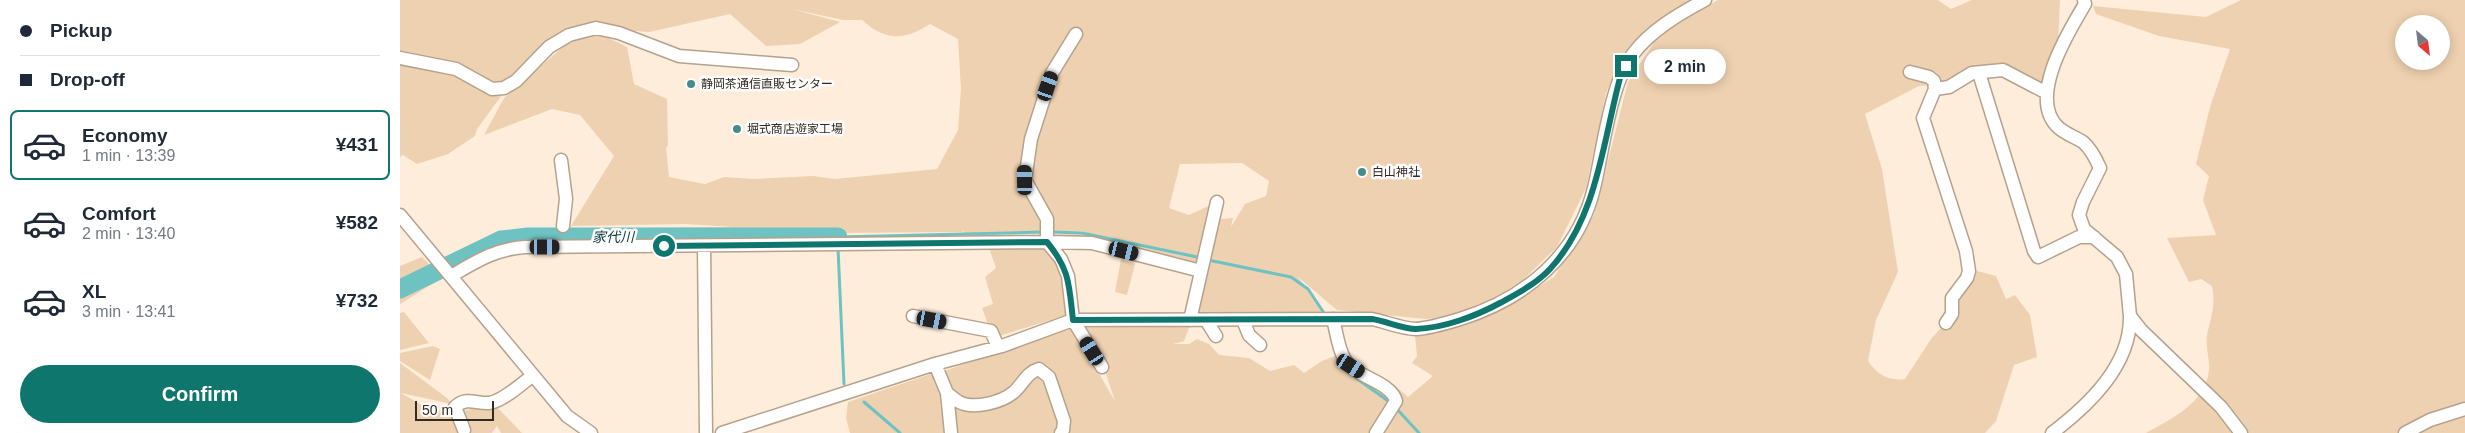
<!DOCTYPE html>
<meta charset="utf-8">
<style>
:root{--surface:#fff;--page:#f2f2f3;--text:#1f2937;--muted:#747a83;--line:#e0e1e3;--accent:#0f766e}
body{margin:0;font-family:Helvetica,"Noto Sans JP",sans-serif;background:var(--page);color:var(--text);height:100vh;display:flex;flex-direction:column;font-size:19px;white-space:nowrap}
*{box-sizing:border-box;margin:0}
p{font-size:16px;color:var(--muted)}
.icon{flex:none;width:28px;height:28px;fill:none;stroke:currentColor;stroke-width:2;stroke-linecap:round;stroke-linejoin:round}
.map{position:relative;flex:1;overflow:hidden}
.details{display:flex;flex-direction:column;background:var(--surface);width:400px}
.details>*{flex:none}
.banner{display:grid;align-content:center;height:110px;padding:0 20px;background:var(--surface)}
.needle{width:32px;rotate:152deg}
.fabs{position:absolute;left:1995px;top:15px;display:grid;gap:10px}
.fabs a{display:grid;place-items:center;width:55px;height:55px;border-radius:50%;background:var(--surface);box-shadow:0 2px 12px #0003;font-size:25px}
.scale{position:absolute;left:15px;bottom:12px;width:79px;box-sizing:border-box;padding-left:5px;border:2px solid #322b22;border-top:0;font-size:14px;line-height:18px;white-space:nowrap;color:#322b22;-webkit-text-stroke:4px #fdfdfd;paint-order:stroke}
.end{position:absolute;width:22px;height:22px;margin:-11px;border:6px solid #0f766e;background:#fff;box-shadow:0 0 0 2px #fff}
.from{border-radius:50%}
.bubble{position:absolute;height:35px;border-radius:18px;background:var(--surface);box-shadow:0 2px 12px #0003;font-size:16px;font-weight:600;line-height:35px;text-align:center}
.car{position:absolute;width:15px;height:30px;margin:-15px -8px;border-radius:6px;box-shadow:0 0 4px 1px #0007;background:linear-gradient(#222 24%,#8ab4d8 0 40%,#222 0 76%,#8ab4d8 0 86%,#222 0)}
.banner b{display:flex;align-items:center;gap:18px;height:48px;font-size:19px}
.banner b+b{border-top:1px solid var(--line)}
.banner i{width:12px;height:12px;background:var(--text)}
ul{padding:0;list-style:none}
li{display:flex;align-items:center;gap:15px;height:70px;margin:0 10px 8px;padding:0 10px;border:2px solid transparent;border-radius:8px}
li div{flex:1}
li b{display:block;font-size:19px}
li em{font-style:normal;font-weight:600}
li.active{border-color:var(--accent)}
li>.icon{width:45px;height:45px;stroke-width:1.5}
.primary-button{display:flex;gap:10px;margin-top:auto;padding:10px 20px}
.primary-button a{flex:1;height:58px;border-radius:30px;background:var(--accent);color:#fff;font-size:20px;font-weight:600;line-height:58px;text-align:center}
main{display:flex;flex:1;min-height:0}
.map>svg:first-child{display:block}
.green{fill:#eed1b0;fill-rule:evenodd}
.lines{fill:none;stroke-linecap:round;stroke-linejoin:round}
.stream{stroke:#6ec2c2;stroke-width:3}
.river{stroke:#6ec2c2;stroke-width:19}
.minor-casing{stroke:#b5a28d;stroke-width:15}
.minor{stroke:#fff;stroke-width:12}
.route{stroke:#0f766e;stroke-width:6}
.poi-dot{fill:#458d8d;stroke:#fdfdfd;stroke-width:2}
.labels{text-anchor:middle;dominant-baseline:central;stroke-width:5;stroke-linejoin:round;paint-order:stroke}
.poi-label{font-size:12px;fill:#322b22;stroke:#fdfdfd;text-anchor:start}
.water-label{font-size:14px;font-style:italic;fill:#113a3a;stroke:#fdfdfd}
</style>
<main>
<section class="details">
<div class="banner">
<b><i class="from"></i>Pickup</b>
<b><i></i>Drop-off</b>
</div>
<ul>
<li class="active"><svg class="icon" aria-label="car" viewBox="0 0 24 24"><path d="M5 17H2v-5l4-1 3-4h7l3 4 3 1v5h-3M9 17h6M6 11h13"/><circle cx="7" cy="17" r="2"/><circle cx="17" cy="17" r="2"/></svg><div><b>Economy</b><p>1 min · 13:39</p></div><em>¥431</em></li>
<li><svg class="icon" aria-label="car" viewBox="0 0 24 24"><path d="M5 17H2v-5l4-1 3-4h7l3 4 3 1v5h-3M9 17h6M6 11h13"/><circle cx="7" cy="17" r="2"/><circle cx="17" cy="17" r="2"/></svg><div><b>Comfort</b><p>2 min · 13:40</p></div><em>¥582</em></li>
<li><svg class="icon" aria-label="car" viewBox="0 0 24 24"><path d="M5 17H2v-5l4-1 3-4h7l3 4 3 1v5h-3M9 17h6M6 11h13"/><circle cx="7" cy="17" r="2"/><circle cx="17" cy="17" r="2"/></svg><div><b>XL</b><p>3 min · 13:41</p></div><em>¥732</em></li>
</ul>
<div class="primary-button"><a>Confirm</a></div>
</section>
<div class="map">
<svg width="2065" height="433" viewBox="0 0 2065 433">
<rect width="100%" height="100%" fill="#feeddb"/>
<path class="green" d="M0,0H1295L1249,30L1222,58L1206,93L1186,188L1157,247L1121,282L1067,314L1025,319L937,310L898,277L925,313L795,314L803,273L756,259L648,242C657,261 675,294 666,315L593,338L582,308L593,304L585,277L596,268L588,245L105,247L58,271L50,255L102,235L140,229L333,227L285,224L171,226L214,156L180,115L152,109L84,135L104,98L163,47L189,31L169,35L128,69L92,90L102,95L77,129L75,136L48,154L17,164L3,155L0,157ZM392,9L443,20H462C485,41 504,41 530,24L558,39L561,89L558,130L537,169L435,179L413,176L354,179L324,177L305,184L269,177L266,148L268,146L267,99L234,84L227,47L192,30L196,28L249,32L330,14L366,46L400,44L440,22ZM842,163L869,181L866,196L845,204L831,227L833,218L821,219L813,223L817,202L789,215L769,208L780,164ZM564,230L563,234L681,231L691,234L453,238L434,233L562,232Z
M1318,0H1538L1551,9L1572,0H1660L1658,42L1645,86L1608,68L1545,84L1519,86L1465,114L1482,169L1498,272L1476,320L1468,361C1478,375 1488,381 1505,379L1531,339L1551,317L1554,296L1577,271L1596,276L1606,299L1615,295L1630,315L1637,357L1614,365L1596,421L1585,433H450L446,418L448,402L537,372L545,401L540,404L541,409V405L554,396L544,371L651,334L673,329L715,401L705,371L681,328L790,325L784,341L773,344H789L797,339L809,344L819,355L849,358L870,371L894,365L904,373L922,361L937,355L989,391L993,384L1008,397L1033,376L1012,363L1017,356L1015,336L1047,329L1098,312L1154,277L1194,215L1228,82L1255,41L1275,25Z
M1841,0H2065V433H1746C1771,419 1806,403 1809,370C1810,359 1805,347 1807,335C1811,316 1816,306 1812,286L1801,279L1789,282L1767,238L1816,235L1803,200L1809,176L1796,164L1810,107L1830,49L1759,36L1696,14L1693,6L1806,17ZM2004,24H2041V61H2004Z
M22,257L42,278L0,304V266Z
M721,259L735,264L727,295L715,292Z
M4,312L29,343L0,350V313Z
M33,346L40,349L30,380L0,361V353Z
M0,363L47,398L52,404L1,393L25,407L51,413L58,433H0Z
M94,404L122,433H101L97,426L92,433H69L58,412Z"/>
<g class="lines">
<path class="stream" d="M651,232L682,233L802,258
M438,241V237L644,232
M438,248L444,384
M808,260L891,277L908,289L926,316
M942,363V368L949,373
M956,378L991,403
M464,402L500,433
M996,408L1019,433"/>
<path class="river" d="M0,289L101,240L128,237H438"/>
<g class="minor-casing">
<path id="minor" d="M1684,0L1685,4C1669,31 1626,99 1659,128C1666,134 1675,137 1683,142C1690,148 1696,159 1700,168L1683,202L1679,215L1684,229L1717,257L1726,274L1730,316L1741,330L1821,407L1841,433
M676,34L652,73L631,139L625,180L647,219V242L661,259L668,276L673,320L702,367
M0,58L56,69L92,89L104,88L116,81L149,47L169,35L196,28L219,33L279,56L392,65
M1510,72L1529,77L1534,81L1535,89L1523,118L1566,251L1569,271L1567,278L1552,298V314L1546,323
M1579,73L1634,251L1638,257L1679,237H1694
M1535,89L1549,87L1572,73L1603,70L1647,93
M161,160L166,199L163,226
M0,215L167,416L191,433
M304,246L306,433
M51,276C77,261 95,249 125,247L647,242L692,243L801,271
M513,316L591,331L598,347
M933,319C937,334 939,356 950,366C962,378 992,384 996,401L976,433
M790,320L817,202
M806,320L816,336
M843,320L849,335L860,345
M535,364L547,393L551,433
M547,393C551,396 555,400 559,402C574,410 602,402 614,392C624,383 626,373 639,369L649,377L664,421L663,430L661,433
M64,430L55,407C67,396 76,404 89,403C103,401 123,383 133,375
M322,433L535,364L602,346L673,320L972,319C986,322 1003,329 1016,329C1031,328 1047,323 1060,319C1125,299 1178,255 1194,188C1203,151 1210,84 1233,54C1251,30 1279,14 1305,0
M1652,433C1689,405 1731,365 1730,316
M2005,433L2030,420L2065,409"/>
</g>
<use href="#minor" class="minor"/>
</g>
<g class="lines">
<path class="route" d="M264,246L647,242C670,270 669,285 673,320L972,319C986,321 1003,329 1016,329C1044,328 1076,316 1100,303C1118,293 1136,284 1150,269C1197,218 1203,142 1220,78L1226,66"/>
</g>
<g class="poi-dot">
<circle cx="291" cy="84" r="5"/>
<circle cx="337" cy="129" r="5"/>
<circle cx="962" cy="172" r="5"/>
</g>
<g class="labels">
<g class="poi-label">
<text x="301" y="84">静岡茶通信直販センター</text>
<text x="347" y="129">堀式商店遊家工場</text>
<text x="972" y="172">白山神社</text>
</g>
<g class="water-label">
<text x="213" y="237">家代川</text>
</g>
</g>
</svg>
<div class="fabs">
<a><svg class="needle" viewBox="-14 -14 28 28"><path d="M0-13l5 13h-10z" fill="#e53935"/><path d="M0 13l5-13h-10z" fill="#747a83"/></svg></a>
</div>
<div class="scale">50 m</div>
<i class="end from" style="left:264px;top:246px"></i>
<i class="end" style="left:1226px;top:66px"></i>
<div class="bubble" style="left:1244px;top:49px;width:82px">2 min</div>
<i class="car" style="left:648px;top:86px;rotate:19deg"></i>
<i class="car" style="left:625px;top:180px;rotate:359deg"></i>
<i class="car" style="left:145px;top:247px;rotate:90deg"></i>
<i class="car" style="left:724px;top:251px;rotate:104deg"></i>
<i class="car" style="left:532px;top:320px;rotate:101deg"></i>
<i class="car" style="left:692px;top:351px;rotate:328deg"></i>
<i class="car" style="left:951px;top:366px;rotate:122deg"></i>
</div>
</main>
